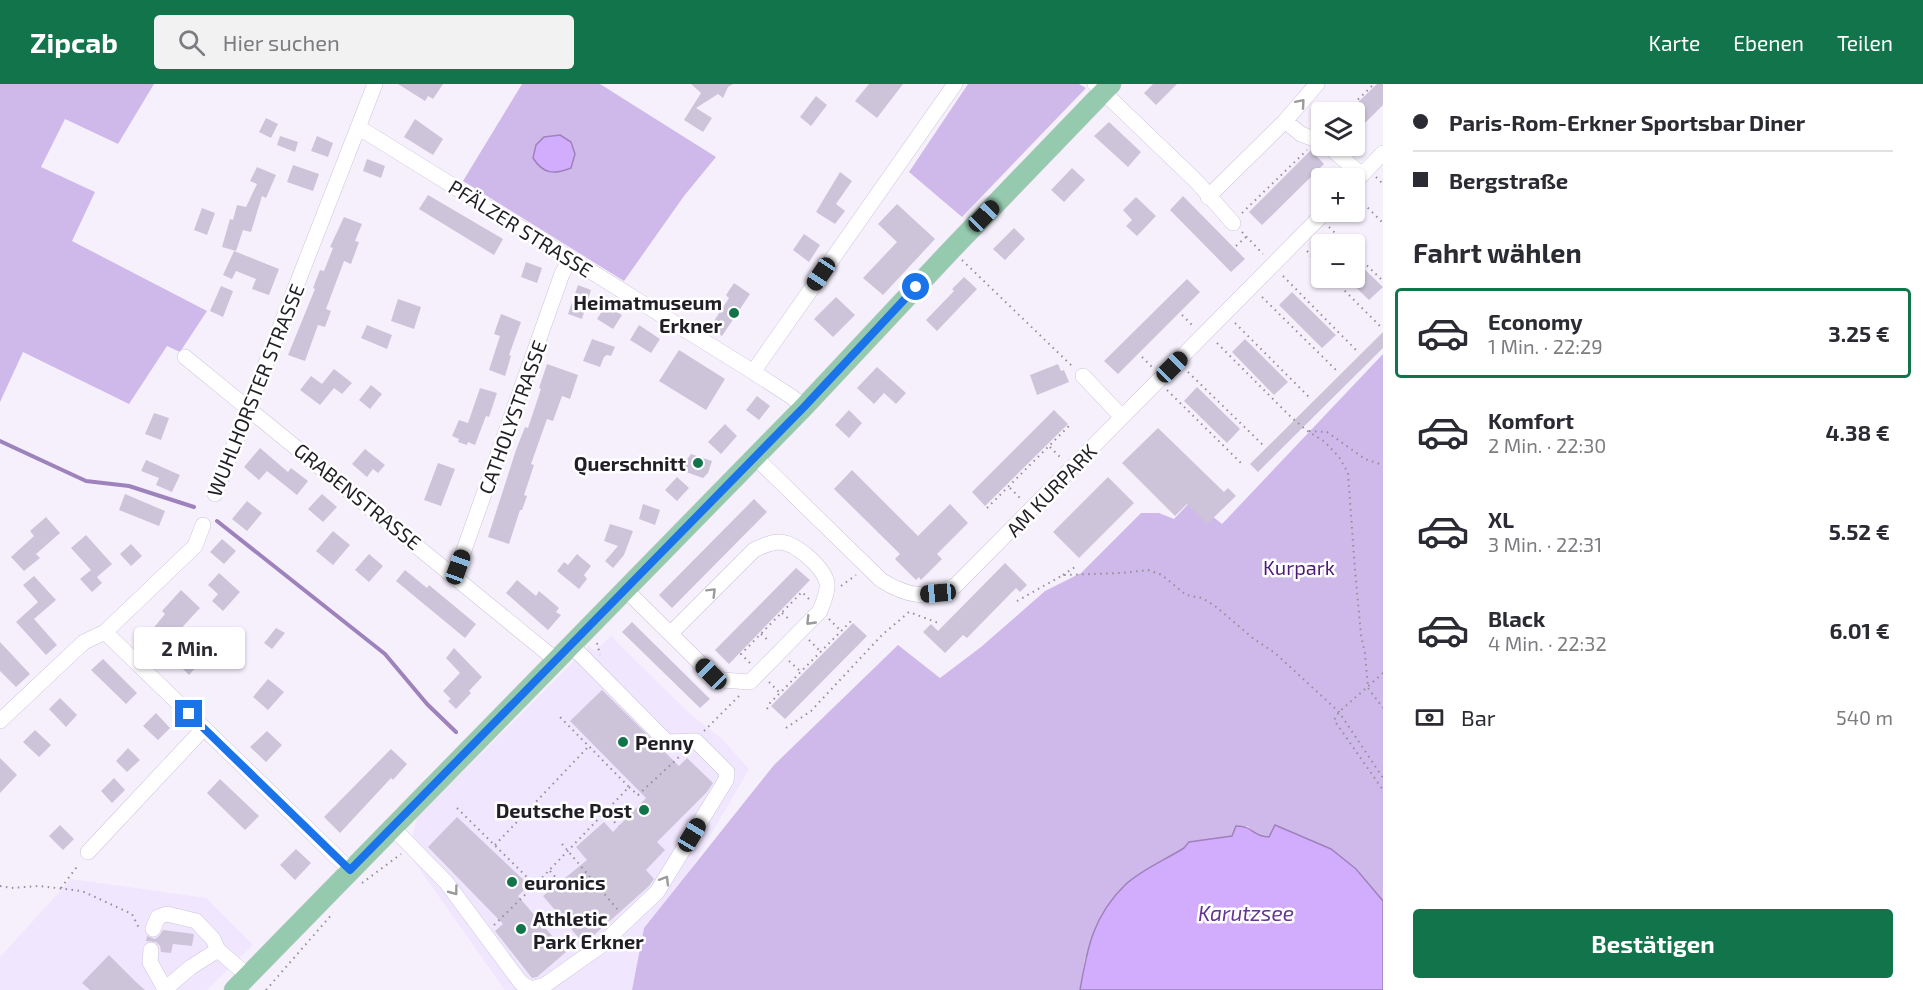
<!DOCTYPE html>
<html lang="de">
<meta charset="utf-8">
<style>
:root{--surface:#fff;--page:#f2f2f3;--text:#2b2b33;--muted:#7c7c81;--line:#e1e1e2;--accent:#12744a}
body{margin:0;font-family:"Exo 2",sans-serif;background:var(--page);color:var(--text);height:100vh;display:flex;flex-direction:column;font-size:22px;white-space:nowrap}
*{box-sizing:border-box;margin:0}
p{font-size:20px;color:var(--muted)}
.icon{flex:none;width:33px;height:33px;fill:none;stroke:currentColor;stroke-width:2;stroke-linecap:round;stroke-linejoin:round}
.map{position:relative;flex:1;overflow:hidden}
.drawer{display:flex;flex-direction:column;background:var(--surface);width:540px}
.drawer>*{flex:none}
.top-card{display:grid;align-content:center;height:132px;padding:0 30px;background:var(--surface)}
.tools{position:absolute;left:1311px;top:18px;display:grid;gap:12px}
.tools a{display:grid;place-items:center;width:54px;height:54px;border-radius:6px;background:var(--surface);box-shadow:0 2px 4px #0004;font-size:30px}
.end{position:absolute;width:27px;height:27px;margin:-14px;border:8px solid #1a73e8;background:#fff;box-shadow:0 0 0 3px #fff}
.from{border-radius:50%}
.bubble{position:absolute;height:42px;border-radius:6px;background:var(--surface);box-shadow:0 2px 4px #0004;font-size:20px;font-weight:700;line-height:42px;text-align:center}
.car{position:absolute;width:18px;height:36px;margin:-18px -9px;border-radius:8px;box-shadow:0 0 4px 2px #0007;background:linear-gradient(#222 24%,#8ab4d8 0 40%,#222 0 76%,#8ab4d8 0 86%,#222 0)}
.top-card b{display:flex;align-items:center;gap:21px;height:57px;font-size:22px}
.top-card b+b{border-top:2px solid var(--line)}
.top-card i{width:15px;height:15px;background:var(--text)}
ul{padding:0;list-style:none}
li{display:flex;align-items:center;gap:18px;height:90px;margin:0 12px 9px;padding:0 18px;border:3px solid transparent;border-radius:6px}
li div{flex:1}
li b{display:block;font-size:22px}
li em{font-style:normal;font-weight:700}
li.current{border-color:var(--accent)}
li>.icon{width:54px;height:54px;stroke-width:1.5}
h2{padding:0 30px;font-size:27px;line-height:72px}
.pay{display:flex;align-items:center;gap:15px;height:66px;padding:0 30px;font-size:22px}
.pay p{margin-inline-start:auto}
.cta{display:flex;gap:12px;margin-top:auto;padding:12px 30px}
.cta a{flex:1;height:69px;border-radius:6px;background:var(--accent);color:#fff;font-size:24px;font-weight:700;line-height:69px;text-align:center}
header{display:flex;align-items:center;gap:36px;box-sizing:border-box;height:84px;padding:0 30px;background:var(--accent);color:#fff}
header strong{font-size:28px}
nav{display:flex;gap:33px;margin-inline-start:auto;font-size:21px}
.search{width:420px;height:54px;background:var(--page);display:flex;align-items:center;gap:15px;box-sizing:border-box;padding:0 21px;border-radius:6px;color:var(--muted);font-size:22px}
main{display:flex;flex:1;min-height:0}
.map>svg:first-child{display:block}
.built{fill:#f0e6fe}
.green{fill:#cfb9ea}
.water{fill:#d3adfd;stroke:#9e82bc;stroke-width:1.5}
.lines{fill:none;stroke-linecap:round;stroke-linejoin:round}
.stream{stroke:#9e82bc;stroke-width:4}
.building{fill:#cec4da}
.minor-casing{stroke:#cec4da;stroke-width:16}
.major-casing{stroke:#d3d2d4;stroke-width:21}
.path{stroke:#938e99;stroke-width:2;stroke-dasharray:1.5 4.5;stroke-linecap:butt}
.minor{stroke:#fff;stroke-width:15}
.major{stroke:#95caaf;stroke-width:20}
.oneway{stroke:#9b9a9d}
.route{stroke:#1a73e8;stroke-width:8}
.poi-dot{fill:#12744a;stroke:#fff;stroke-width:2}
.labels{text-anchor:middle;dominant-baseline:central;stroke-width:5;stroke-linejoin:round;paint-order:stroke}
.street-label{font-size:20px;fill:#211e26;stroke:#fff}
.poi-label{font-size:20px;font-weight:bold;fill:#211e26;stroke:#fff;text-anchor:end}
.park-label{font-size:20px;fill:#4d1a75;stroke:#fff}
.water-label{font-size:21px;font-style:italic;fill:#663590;stroke:#fff}
</style>
<header>
<strong>Zipcab</strong>
<div class="search"><svg class="icon" aria-label="search" viewBox="0 0 24 24"><circle cx="10" cy="10" r="6"/><path d="M15 15l6 6"/></svg>Hier suchen</div>
<nav><a>Karte</a><a>Ebenen</a><a>Teilen</a></nav>
</header>
<main>
<div class="map">
<svg width="1383" height="906" viewBox="0 0 1383 906">
<rect width="100%" height="100%" fill="#f6f0fd"/>
<path class="built" d="M611,552L689,629L722,655L749,685L691,785L644,844L632,906H505L408,769L417,734L589,562L595,567Z
M71,795L206,814L253,861L207,906H0V873Z"/>
<path class="green" d="M0,0H154L118,60L65,35L41,83L95,108L72,157L207,227L180,268L167,262L129,320L23,268L0,318Z
M522,0H600L716,73L684,112L624,197L463,97Z
M968,0H1079L1086,4L962,133L909,88Z
M1383,270V817L1356,785L1331,765L1275,741L1269,753L1258,752L1247,742L1232,752L1189,758L1085,874L1080,906H632L644,844L774,681L898,561L940,594L981,563L1045,507L1081,489L1141,429H1159L1174,435L1192,416L1222,440Z"/>
<path class="water" d="M560,51L571,58L575,70L571,84C554,91 543,90 533,74L536,61L544,53Z
M1275,741L1331,765L1356,785L1383,817V906H1080C1087,865 1093,832 1125,801C1141,786 1165,776 1184,764L1189,758L1232,752L1236,742C1254,742 1251,752 1269,753Z"/>
<g class="lines">
<path class="stream" d="M0,357L86,397L129,402L194,423
M217,437L385,570L427,620L456,648"/>
</g>
<path class="building" d="M398,0H443L433,15L428,12L425,17Z
M691,0H733L728,3L723,14L718,10L696,24L712,34L703,48L684,36L701,9Z
M869,0H903L877,34L855,17Z
M1153,0H1177L1156,21L1144,9Z
M1377,0H1383V21L1354,50V22Z
M816,12L827,21L811,42L800,33Z
M266,34L278,40L271,54L259,48Z
M415,35L443,55L433,71L404,53Z
M1109,38L1141,68L1128,83L1094,52Z
M280,52L298,58L295,68L277,61Z
M317,52L333,59L328,73L311,67Z
M1311,66L1324,80L1262,141L1249,128Z
M367,75L385,82L381,94L363,87Z
M293,81L319,90L313,107L287,98Z
M257,83L276,91L266,114L262,112L251,148L243,146L236,167L222,163L230,135L233,136L237,121L246,123L257,100L250,97Z
M1072,84L1085,96L1064,118L1051,106Z
M840,88L852,97L836,120L845,127L835,140L816,128Z
M428,111L503,155L494,171L419,125Z
M1183,112L1245,175L1231,188L1170,126Z
M1136,113L1156,132L1137,152L1126,142L1132,136L1123,126Z
M897,120L935,155L883,211L863,194L897,158L878,140Z
M202,124L215,129L207,151L194,146Z
M344,133L362,140L355,157L359,158L351,180L344,177L326,225L331,227L325,243L318,241L305,277L288,271L315,205L313,204L320,186L324,187L333,164L330,163Z
M1014,144L1025,155L1005,176L993,165Z
M804,150L820,161L809,178L793,166Z
M234,167L279,185L269,211L252,205L256,195L236,187L232,195L223,191Z
M1354,175L1383,203L1369,216L1346,194H1354Z
M526,178L542,184L537,199L521,193Z
M964,193L977,205L937,247L926,236L954,207L952,205Z
M1187,195L1200,208L1118,290L1104,277Z
M734,199L750,210L722,252L710,243L729,214L726,211Z
M578,201L591,206L582,235L568,230Z
M221,202L233,207L223,233L210,227Z
M1292,208L1336,251L1322,264L1279,221Z
M836,213L855,231L833,253L814,235Z
M398,215L421,223L414,245L391,237Z
M606,221L622,231L613,245L597,235Z
M501,230L521,238L509,271L511,272L505,292L489,286L500,252L494,250Z
M367,241L392,251L387,265L361,254Z
M639,241L660,255L651,269L630,256Z
M1383,248V264L1258,388L1250,380Z
M592,255L615,263L611,272L607,271L604,273L600,283L583,277Z
M1245,255L1288,298L1274,311L1232,268Z
M679,266L725,295L706,326L659,297Z
M547,280L578,291L570,315L562,312L553,337L547,335L531,380L534,381L524,411L527,412L522,426H520L509,460L488,453L516,366L525,343L528,344L541,305L539,304Z
M1058,280L1061,287L1064,286L1069,298L1037,311L1030,291Z
M877,283L906,309L896,320L884,309L874,320L857,304Z
M334,285L352,299L342,310L334,304L320,321L300,306L311,292L322,300Z
M371,301L382,310L370,325L359,316Z
M1197,303L1240,345L1227,359L1184,317Z
M480,304L497,309L489,333L486,332L475,361L468,358L467,361L458,358L459,355L452,352L459,336L468,339Z
M757,312L770,322L759,336L746,326Z
M849,326L862,339L849,354L835,341Z
M1054,326L1068,340L985,422L972,408Z
M154,329L169,334L161,356L145,350Z
M725,340L737,352L721,370L708,358Z
M1158,344L1224,408L1228,404L1236,412L1207,440L1187,420L1175,432L1122,379Z
M260,364L288,388L291,384L308,397L297,411L267,387L259,396L244,383Z
M365,365L385,381L378,389L373,385L367,393L352,380Z
M691,370L712,377L708,389L703,394L683,387L685,385L682,382Z
M146,376L180,391L172,408L156,401L159,394L141,387Z
M438,379L455,385L441,422L424,416Z
M852,386L918,452L950,420L968,439L937,470L942,475L921,496L919,493L916,496L895,475L900,470L834,405Z
M677,393L689,404L677,417L665,406Z
M1108,393L1134,419L1079,474L1053,448Z
M125,410L165,427L159,442L119,426Z
M322,410L337,423L323,438L308,425Z
M754,415L767,428L672,524L659,511Z
M247,417L262,429L247,447L232,435Z
M643,420L660,426L655,441L639,435Z
M46,433L60,449L36,470L40,474L24,487L11,473L34,452L30,447Z
M610,440L633,447L624,471L613,484L605,477L618,462L604,457Z
M333,447L350,461L333,481L316,467Z
M86,451L112,480L97,493L102,499L92,508L80,495L91,486L71,464Z
M222,455L236,467L224,480L210,468Z
M131,460L142,472L131,482L120,470Z
M369,470L383,482L369,498L355,486Z
M577,470L591,482L584,491L587,495L579,505L557,487L564,478L568,481Z
M1005,479L1027,501L1020,508L1016,504L967,554L963,551L945,569L923,548L931,540L938,547Z
M796,484L810,496L729,580L715,566Z
M405,486L427,504L429,501L476,540L465,554L396,497Z
M219,489L240,508L223,527L212,517L218,510L208,501Z
M34,492L56,516L34,535L57,561L46,571L16,538L38,518L23,501Z
M517,496L536,512L539,507L559,524L556,528L561,531L548,546L506,509Z
M181,506L200,524L165,562L150,548L165,530L162,527Z
M632,538L710,615L700,624L622,548Z
M853,539L867,552L785,635L771,622Z
M276,544L285,549L272,565L264,559Z
M0,558L30,590L16,603L0,587Z
M194,561L210,576L201,585L198,581L189,591L177,579L172,584L165,577L177,565L184,571Z
M454,564L482,593L469,607L471,609L456,625L448,617L451,615L443,607L460,589L446,574Z
M103,575L137,609L126,620L91,586Z
M268,595L284,608L268,626L253,613Z
M602,606L679,682L687,674L713,699L707,708L657,758L665,766L646,786L654,795L649,802L584,860L543,812L587,776L576,763L604,738L613,748L646,714L570,637Z
M60,614L77,631L66,643L49,625Z
M156,629L170,644L158,656L143,642Z
M35,646L51,661L39,673L23,658Z
M267,647L282,661L266,678L250,663Z
M128,664L140,676L127,688L116,677Z
M391,665L407,680L393,696L391,694L340,749L324,733Z
M0,674L17,691L0,709Z
M114,694L125,706L112,719L101,707Z
M220,695L259,732L245,746L207,709Z
M457,733L529,801L518,812L566,868L537,893L532,894L495,847L503,840L428,763Z
M60,741L74,755L63,766L49,752Z
M296,765L311,779L295,796L280,781Z
M163,846L194,850L192,862L173,860L171,869L161,868L160,862L156,858L146,857L147,852L155,855L159,852Z
M109,871L136,898L145,906H90L82,899Z"/>
<g class="lines">
<g class="minor-casing">
<path id="minor" d="M1095,0L1197,98L1233,139
M1317,0L1285,37L1301,50L1322,58
M358,43L747,284L792,313L804,323
M1328,62L1362,91
M1356,97L1383,69
M1208,113L1285,37
M185,273L556,576
M753,288L955,0
M1083,292L1122,333
M755,373L881,496C908,513 925,515 955,502L1325,128
M215,410L375,0
M452,490L458,483L562,190L570,175
M625,505L711,590L722,596L750,598L820,527C823,518 828,509 827,500C825,484 796,459 780,458C770,458 763,462 754,466L671,549
M105,548L350,786
M0,637L84,558L105,548L195,462L203,441
M393,744L446,798L521,899L531,905L545,901L599,863L657,808L726,696L727,688L696,657L667,658L571,561
M88,768L204,644
M153,845L158,833L167,830L196,837L213,855L218,866L248,892
M151,866L150,878L165,905
M164,906L191,883L218,866"/>
</g>
<g class="major-casing">
<path id="major" d="M234,906L804,323L952,165L1111,0"/>
</g>
<path class="path" d="M1345,28L1374,0
M1376,93L1383,100
M1355,111L1383,139
M1242,129L1307,66
M1329,143L1346,160
M1242,148L1263,170
M1236,162L1246,153
M1307,167L1322,183
M1354,169L1383,197
M962,176L1072,282
M1283,192L1357,267
M1332,194L1381,243
M1262,213L1337,287
M1182,231L1192,241
M1235,239L1310,314
M1217,259L1291,333L1306,346L1325,358L1339,373L1348,389L1355,486L1361,551L1365,570L1368,604L1383,624
M1142,273L1152,283
M1188,288L1263,361
M1167,306L1243,381
M1309,347L1327,348L1365,375L1383,381
M1050,363L1061,374
M1010,404L1021,415
M987,424L1070,341
M1063,491L1078,481
M841,502L856,491
M1017,517L1063,491L1121,489L1148,486L1162,491L1186,511L1202,514L1215,522L1254,555L1275,569L1339,628L1383,694
M782,529L791,537
M829,535L841,547
M761,550L770,558
M809,556L820,567
M597,559L600,571
M789,577L800,587
M750,579L741,570L802,508L810,516
M1383,589L1339,628L1334,636L1383,706
M769,598L780,609
M767,625L770,619L851,537
M786,644L811,627L882,551L909,528L941,540
M704,647L740,611
M629,703L638,711L679,673
M457,724L535,801L629,703L558,631
M605,730L619,742
M562,760L618,826
M495,761L588,663
M550,787L560,798
M362,799L401,770
M0,802L11,804L39,802L82,807L132,830L139,844
M61,804L79,780
M494,841L535,801
M266,906L333,829"/>
<use href="#minor" class="minor"/>
<use href="#major" class="major"/>
</g>
<defs><path id="oneway-chevron" d="M-2-3.5L2.5 0L-2 3.5" fill="none" stroke-width="1.6" stroke-linecap="round" stroke-linejoin="round" transform="scale(1.5)"/></defs>
<g class="oneway">
<use href="#oneway-chevron" transform="translate(1301 19) rotate(-49)"/>
<use href="#oneway-chevron" transform="translate(712 508) rotate(-45)"/>
<use href="#oneway-chevron" transform="translate(810 537) rotate(134)"/>
<use href="#oneway-chevron" transform="translate(665 796) rotate(-59)"/>
<use href="#oneway-chevron" transform="translate(454 807) rotate(53)"/>
</g>
<g class="lines">
<path class="route" d="M189,630L350,786L804,323L916,203"/>
</g>
<g class="poi-dot">
<circle cx="734" cy="229" r="6"/>
<circle cx="698" cy="379" r="6"/>
<circle cx="623" cy="658" r="6"/>
<circle cx="644" cy="726" r="6"/>
<circle cx="512" cy="798" r="6"/>
<circle cx="521" cy="845" r="6"/>
</g>
<g class="labels">
<g class="street-label">
<text transform="translate(521 144) rotate(32)">PFÄLZER STRASSE</text>
<text transform="translate(255 306) rotate(-68)">WUHLHORSTER STRASSE</text>
<text transform="translate(512 333) rotate(-70)">CATHOLYSTRASSE</text>
<text transform="translate(1051 406) rotate(-46)">AM KURPARK</text>
<text transform="translate(358 412) rotate(39)">GRABENSTRASSE</text>
</g>
<g class="poi-label">
<text x="722" y="218">Heimatmuseum<tspan x="722" dy="23">Erkner</tspan></text>
<text x="686" y="379">Querschnitt</text>
<text x="635" y="658" text-anchor="start">Penny</text>
<text x="632" y="726">Deutsche Post</text>
<text x="524" y="798" text-anchor="start">euronics</text>
<text x="533" y="834" text-anchor="start">Athletic<tspan x="533" dy="23">Park Erkner</tspan></text>
</g>
<g class="park-label">
<text x="1299" y="483">Kurpark</text>
</g>
<g class="water-label">
<text x="1246" y="828">Karutzsee</text>
</g>
</g>
</svg>
<div class="tools">
<a><svg class="icon" aria-label="layers" viewBox="0 0 24 24"><path d="M12 4l9 5-9 5-9-5zM3 14l9 5 9-5"/></svg></a>
<a>+</a>
<a>−</a>
</div>
<i class="end from" style="left:916px;top:203px"></i>
<i class="end" style="left:189px;top:630px"></i>
<div class="bubble" style="left:134px;top:543px;width:111px">2 Min.</div>
<i class="car" style="left:984px;top:132px;rotate:44deg"></i>
<i class="car" style="left:821px;top:190px;rotate:214deg"></i>
<i class="car" style="left:1172px;top:283px;rotate:45deg"></i>
<i class="car" style="left:458px;top:483px;rotate:20deg"></i>
<i class="car" style="left:938px;top:509px;rotate:265deg"></i>
<i class="car" style="left:711px;top:590px;rotate:315deg"></i>
<i class="car" style="left:692px;top:751px;rotate:31deg"></i>
</div>
<section class="drawer">
<div class="top-card">
<b><i class="from"></i>Paris-Rom-Erkner Sportsbar Diner</b>
<b><i></i>Bergstraße</b>
</div>
<h2>Fahrt wählen</h2>
<ul>
<li class="current"><svg class="icon" aria-label="car" viewBox="0 0 24 24"><path d="M5 17H2v-5l4-1 3-4h7l3 4 3 1v5h-3M9 17h6M6 11h13"/><circle cx="7" cy="17" r="2"/><circle cx="17" cy="17" r="2"/></svg><div><b>Economy</b><p>1 Min. · 22:29</p></div><em>3.25 €</em></li>
<li><svg class="icon" aria-label="car" viewBox="0 0 24 24"><path d="M5 17H2v-5l4-1 3-4h7l3 4 3 1v5h-3M9 17h6M6 11h13"/><circle cx="7" cy="17" r="2"/><circle cx="17" cy="17" r="2"/></svg><div><b>Komfort</b><p>2 Min. · 22:30</p></div><em>4.38 €</em></li>
<li><svg class="icon" aria-label="car" viewBox="0 0 24 24"><path d="M5 17H2v-5l4-1 3-4h7l3 4 3 1v5h-3M9 17h6M6 11h13"/><circle cx="7" cy="17" r="2"/><circle cx="17" cy="17" r="2"/></svg><div><b>XL</b><p>3 Min. · 22:31</p></div><em>5.52 €</em></li>
<li><svg class="icon" aria-label="car" viewBox="0 0 24 24"><path d="M5 17H2v-5l4-1 3-4h7l3 4 3 1v5h-3M9 17h6M6 11h13"/><circle cx="7" cy="17" r="2"/><circle cx="17" cy="17" r="2"/></svg><div><b>Black</b><p>4 Min. · 22:32</p></div><em>6.01 €</em></li>
</ul>
<div class="pay"><svg class="icon" aria-label="cash" viewBox="0 0 24 24"><path d="M3 7h18v10H3z"/><circle cx="12" cy="12" r="2"/></svg>Bar<p>540 m</p></div>
<div class="cta"><a>Bestätigen</a></div>
</section>
</main>
